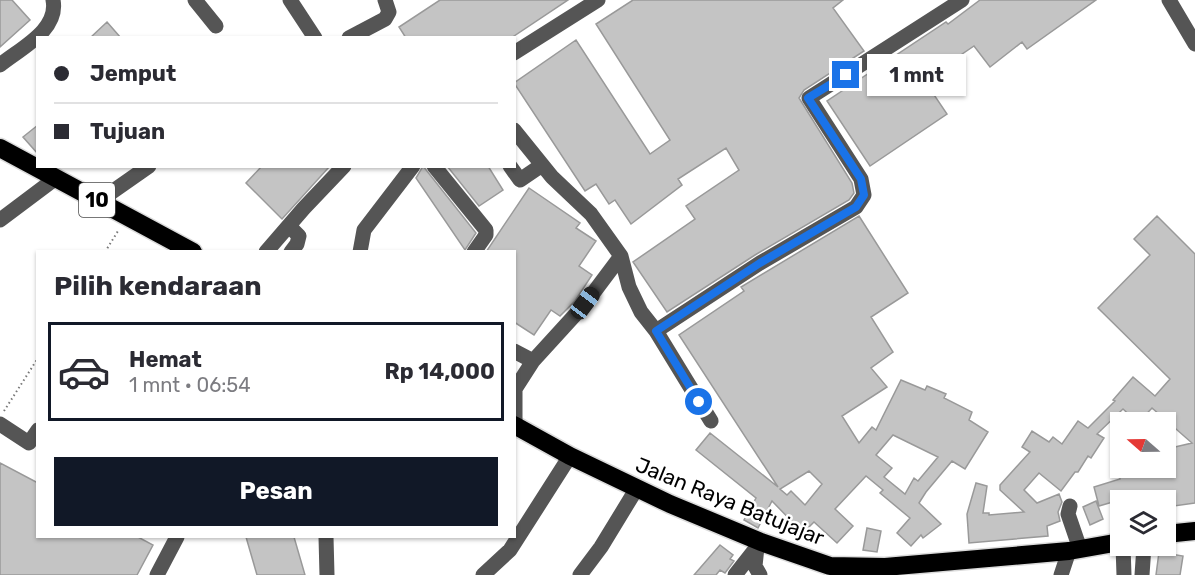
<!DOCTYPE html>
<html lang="id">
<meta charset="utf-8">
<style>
:root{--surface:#fff;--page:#f7f7f7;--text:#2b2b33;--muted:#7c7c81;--line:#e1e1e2;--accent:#111827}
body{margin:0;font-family:Rubik,sans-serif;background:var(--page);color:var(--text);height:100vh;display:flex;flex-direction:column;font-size:22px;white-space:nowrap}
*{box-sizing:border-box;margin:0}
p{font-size:20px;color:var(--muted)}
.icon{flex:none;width:33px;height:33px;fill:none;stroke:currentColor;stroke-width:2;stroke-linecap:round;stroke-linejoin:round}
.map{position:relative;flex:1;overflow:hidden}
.panel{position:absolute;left:36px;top:250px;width:480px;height:288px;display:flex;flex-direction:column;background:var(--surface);border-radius:0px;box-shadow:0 2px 4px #0004}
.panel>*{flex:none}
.hud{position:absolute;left:36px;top:36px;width:480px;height:132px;border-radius:0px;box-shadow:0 2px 4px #0004;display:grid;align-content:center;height:132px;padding:0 18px;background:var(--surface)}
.needle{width:39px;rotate:290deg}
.fabs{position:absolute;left:1110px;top:412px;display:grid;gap:12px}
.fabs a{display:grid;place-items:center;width:66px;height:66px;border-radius:0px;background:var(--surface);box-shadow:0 2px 4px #0004;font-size:30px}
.end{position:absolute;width:27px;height:27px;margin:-14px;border:8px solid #1a73e8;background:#fff;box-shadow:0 0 0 3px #fff}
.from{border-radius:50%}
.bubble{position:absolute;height:42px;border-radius:0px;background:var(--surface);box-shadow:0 2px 4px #0004;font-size:20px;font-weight:700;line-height:42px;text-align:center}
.car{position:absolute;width:18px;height:36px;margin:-18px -9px;border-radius:8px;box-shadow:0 0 4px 2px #0007;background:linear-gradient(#222 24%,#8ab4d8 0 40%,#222 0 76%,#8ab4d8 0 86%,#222 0)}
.hud b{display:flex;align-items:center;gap:21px;height:57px;font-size:22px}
.hud b+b{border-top:2px solid var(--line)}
.hud i{width:15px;height:15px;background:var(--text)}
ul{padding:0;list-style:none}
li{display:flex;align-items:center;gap:18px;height:99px;margin:0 12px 9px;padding:0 6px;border:3px solid var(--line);border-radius:0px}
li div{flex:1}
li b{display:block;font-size:22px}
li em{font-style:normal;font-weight:700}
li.current{border-color:var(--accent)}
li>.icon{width:54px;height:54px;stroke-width:1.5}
h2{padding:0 18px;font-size:27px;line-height:72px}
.button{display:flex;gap:12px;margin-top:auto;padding:12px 18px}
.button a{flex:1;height:69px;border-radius:0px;background:var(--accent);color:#fff;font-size:24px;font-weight:700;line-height:69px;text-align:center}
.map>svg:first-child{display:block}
.building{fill:#c4c4c4;stroke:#999;stroke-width:1.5;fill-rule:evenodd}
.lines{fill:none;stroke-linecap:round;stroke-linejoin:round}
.highway-casing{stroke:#dbdbdb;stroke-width:21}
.path{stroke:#777;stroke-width:2;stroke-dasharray:1.5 3;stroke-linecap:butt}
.minor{stroke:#555;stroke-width:15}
.highway{stroke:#000;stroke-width:18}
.route{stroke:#1a73e8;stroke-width:8}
.labels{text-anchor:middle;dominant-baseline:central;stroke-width:5;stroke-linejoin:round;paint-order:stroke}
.shield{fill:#fff;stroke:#4c4c4c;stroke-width:1.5}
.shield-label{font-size:20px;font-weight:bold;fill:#000}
.street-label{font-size:21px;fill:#000;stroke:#fff}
</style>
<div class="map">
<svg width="1195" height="575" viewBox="0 0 1195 575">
<rect width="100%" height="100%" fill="#fff"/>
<path class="building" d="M0,0H12L30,20L0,47Z
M440,0H568L511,38H406L399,27Z
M633,0H843L833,8L864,51L804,90L799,98L852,183L854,193L849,200L755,255L667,312L633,262L695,219L686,206L739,170L726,148L678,179L682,185L631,224L615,200L609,204L596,184L585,191L514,83L576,40L650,154L670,140L596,24Z
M980,0H1096L1027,49L1022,42L990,67L974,46L924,80L947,114L870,166L827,101L946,22L948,24Z
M107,22L121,38H90Z
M38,125V154L23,137Z
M262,166H330L282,219L246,183Z
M423,166L476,233L465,250L416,178Z
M447,166H488L503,190L479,206Z
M529,188L580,223L576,228L596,241L579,266L592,275L575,301L560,316L551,310L534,335L514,322V252H486Z
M859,216L908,293L871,317L893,352L871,368L887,387L842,416L859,443L872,427L876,430L901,380L925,390L927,386L946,394L944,398L972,412L969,420L988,432L965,469L952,461L926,492L919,503L941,524L923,538L921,535L911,546L897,533L910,518L880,493L883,490L866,476L835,509L853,526L837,543L814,522L803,533L772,501L758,528L744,520L756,498L696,450L710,433L778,487L679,335L744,291L741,287ZM893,435L938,457L918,481L914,478L905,494L884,477L892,468L876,455ZM809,471L822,484L805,505L791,491L787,495L780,489Z
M1157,216L1195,254V503L1167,507V501H1116L1099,506L1094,487L1120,479L1119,470L1170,467L1166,449L1192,443L1152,408L1138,423L1123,409L1097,434L1104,438L1091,458L1088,456L1078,472H1075L1061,491L1039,473L1024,490L1037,503L1059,494L1062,502L1058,512L1060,521L1047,526L1048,536L969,543L967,514L976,483L987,486L983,513H989V515L1024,512L1000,490V485L1030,452L1022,447L1032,431L1049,442L1053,437L1062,444L1078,421L1088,428L1115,401L1113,400L1133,377L1155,396L1170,379L1098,308L1150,255L1134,239Z
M0,463L38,483V537H138L153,545L137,575H0Z
M1096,501L1103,519L1090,525L1083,507Z
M867,528L881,531L877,552L863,550Z
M246,537H294L305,575H257Z
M720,545L733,555L730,559L734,561L725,573L720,570L716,575H694Z
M1159,552L1183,556L1180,575H1156Z"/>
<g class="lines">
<g class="highway-casing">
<path id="highway" d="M0,148L193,252
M514,425L570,456L670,504L761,542L830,566L885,567L1069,551L1120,542
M1166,534L1195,531"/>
</g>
<path class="path" d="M105,252L118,231
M4,411L38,358"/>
<path class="minor" d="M195,0L216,26
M290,0L315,38
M1169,0L1195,44
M349,38L385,19L389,12L385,0
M514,53L598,0
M0,65C21,48 59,30 53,0
M514,130L552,177L591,214L621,256L629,287L641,312L656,331L711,421
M434,166L486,230V235L474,252
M510,166L520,180L542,165
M99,201L149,166
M0,220L56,178
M289,226L299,236L297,244L291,252
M266,252L304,208L344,166
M360,252L364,230L413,166
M656,331L760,263L856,207L864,195L861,179L809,98L962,0
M514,351L533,361L515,389V425
M533,361L585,304L621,256
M0,424L29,443L38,430
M1070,506L1068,514L1080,549
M326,537L327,575
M1123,546L1124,575
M757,547L755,566L760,575
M157,575L177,537
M483,575L510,550L570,456
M580,575L601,547L637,488
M735,575L761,542
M1061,575L1069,551
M1142,575L1144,546"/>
<use href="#highway" class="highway"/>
</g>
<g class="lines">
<path class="route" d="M699,402L656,331L760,263L856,207L864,195L861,179L808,98L846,75"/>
</g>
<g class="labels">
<rect class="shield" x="79" y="183" width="36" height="34" rx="4.5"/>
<g class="shield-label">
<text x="97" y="200">10</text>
</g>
<g class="street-label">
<text transform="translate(730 501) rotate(22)">Jalan Raya Batujajar</text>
</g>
</g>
</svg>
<div class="fabs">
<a><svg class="needle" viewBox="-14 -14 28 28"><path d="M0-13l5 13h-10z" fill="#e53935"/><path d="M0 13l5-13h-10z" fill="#7c7c81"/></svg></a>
<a><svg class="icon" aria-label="layers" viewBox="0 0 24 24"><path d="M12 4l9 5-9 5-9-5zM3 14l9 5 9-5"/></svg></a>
</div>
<i class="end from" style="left:699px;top:402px"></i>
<i class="end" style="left:846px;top:75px"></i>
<div class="bubble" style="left:867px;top:54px;width:99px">1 mnt</div>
<i class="car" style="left:585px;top:303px;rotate:37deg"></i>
<div class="hud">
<b><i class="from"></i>Jemput</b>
<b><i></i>Tujuan</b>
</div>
<section class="panel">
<h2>Pilih kendaraan</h2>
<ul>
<li class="current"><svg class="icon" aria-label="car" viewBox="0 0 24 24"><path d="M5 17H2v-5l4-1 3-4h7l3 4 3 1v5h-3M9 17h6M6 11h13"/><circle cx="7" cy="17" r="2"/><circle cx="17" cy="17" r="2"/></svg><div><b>Hemat</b><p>1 mnt · 06:54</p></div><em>Rp 14,000</em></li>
</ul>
<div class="button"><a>Pesan</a></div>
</section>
</div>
